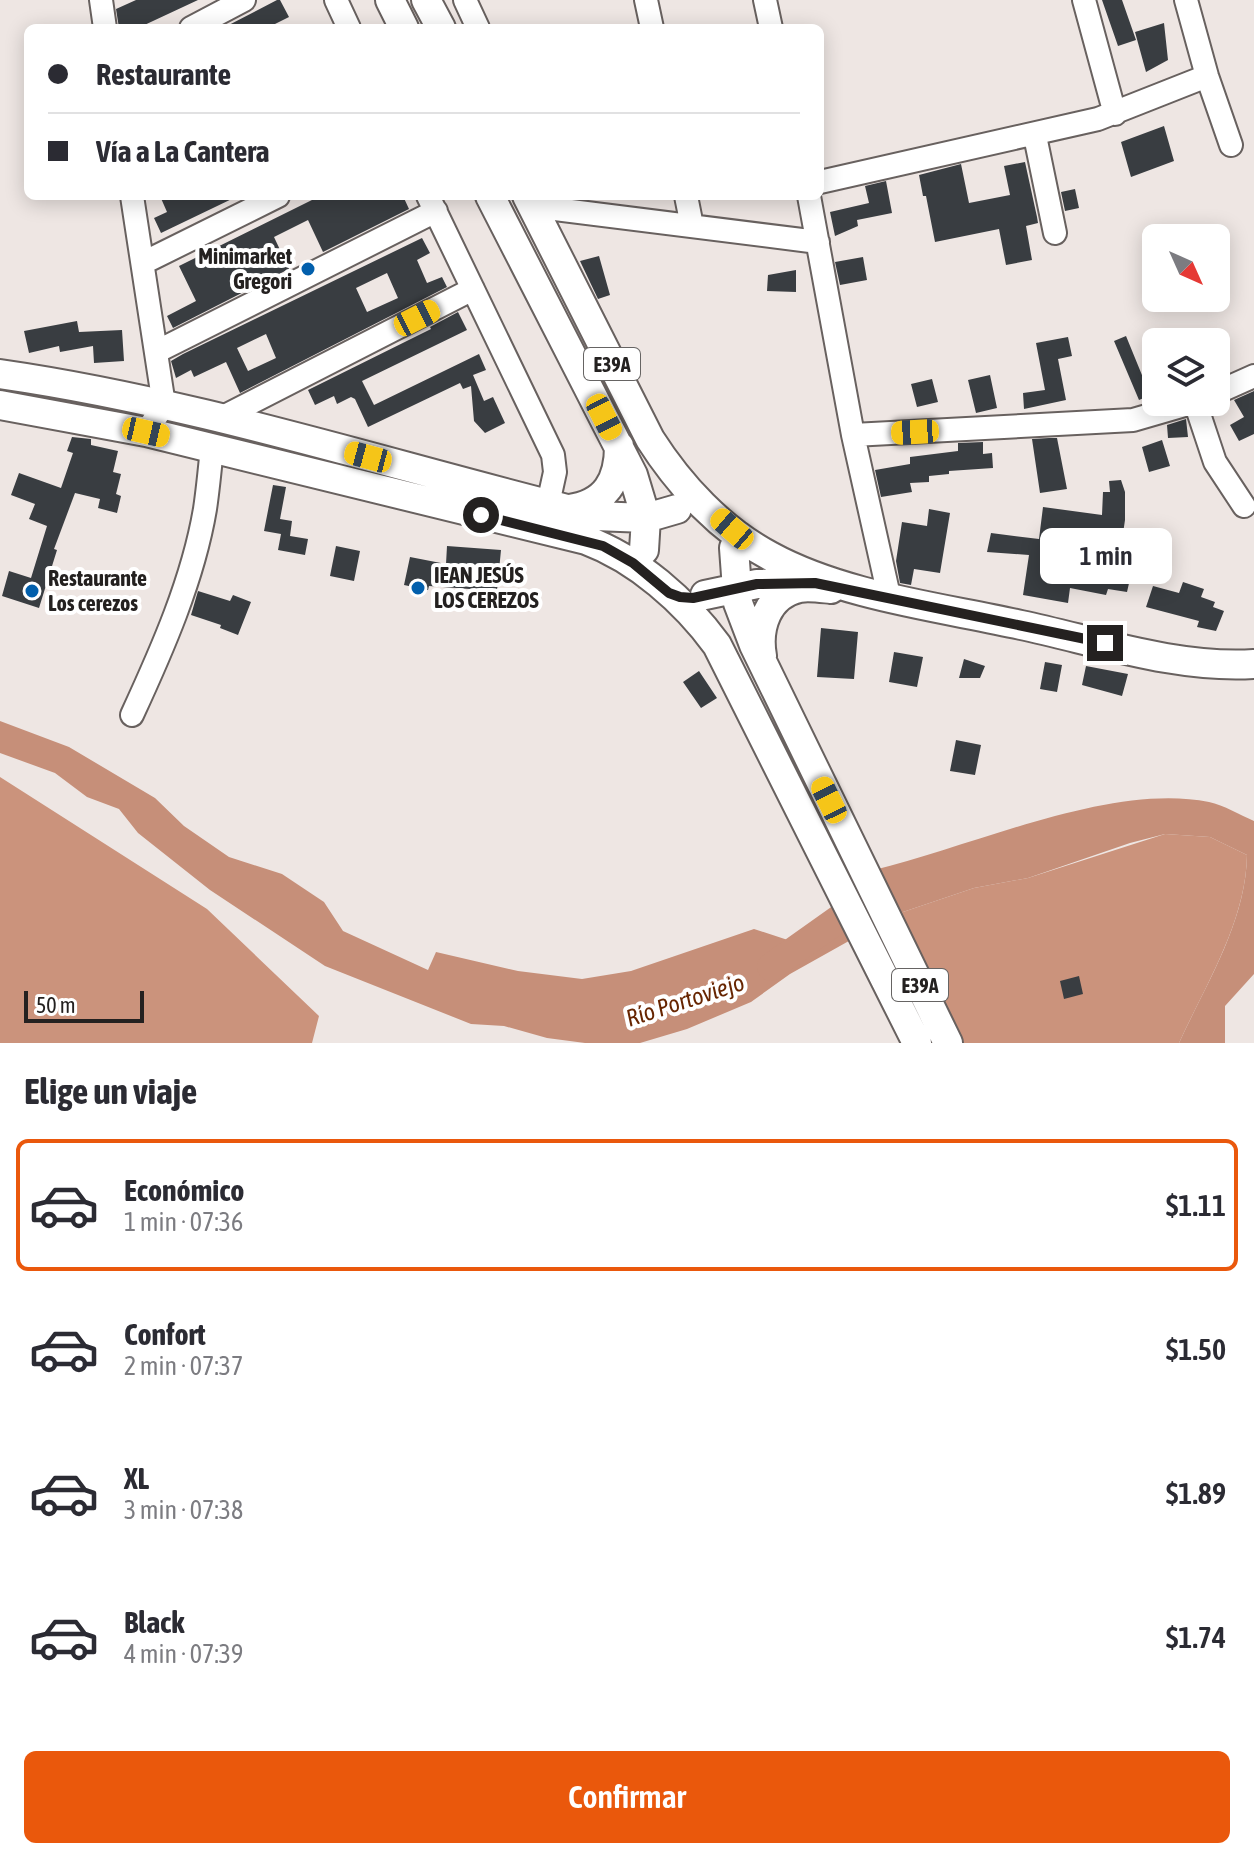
<!DOCTYPE html>
<html lang="es">
<meta charset="utf-8">
<style>
:root{--surface:#fff;--page:#f2f2f3;--text:#2b2b33;--muted:#7c7c81;--line:#e1e1e2;--accent:#ea580c}
body{margin:0;font-family:"Asap Condensed",sans-serif;background:var(--page);color:var(--text);height:100vh;display:flex;flex-direction:column;font-size:30px;white-space:nowrap}
*{box-sizing:border-box;margin:0}
p{font-size:26px;color:var(--muted)}
.icon{flex:none;width:44px;height:44px;fill:none;stroke:currentColor;stroke-width:2;stroke-linecap:round;stroke-linejoin:round}
.map{position:relative;height:1043px;overflow:hidden}
.side{display:flex;flex-direction:column;background:var(--surface);flex:1}
.side>*{flex:none}
.hud{position:absolute;left:24px;top:24px;width:800px;height:176px;border-radius:12px;box-shadow:0 4px 20px #0003;display:grid;align-content:center;height:176px;padding:0 24px;background:var(--surface)}
.needle{width:52px;rotate:135deg}
.buttons{position:absolute;left:1142px;top:224px;display:grid;gap:16px}
.buttons a{display:grid;place-items:center;width:88px;height:88px;border-radius:12px;background:var(--surface);box-shadow:0 4px 20px #0003;font-size:40px}
.scale{position:absolute;left:24px;bottom:20px;width:120px;box-sizing:border-box;padding-left:8px;border:4px solid #242120;border-top:0;font-size:22px;line-height:28px;white-space:nowrap;color:#242120;-webkit-text-stroke:6px #fff;paint-order:stroke}
.end{position:absolute;width:36px;height:36px;margin:-18px;border:10px solid #242120;background:#fff;box-shadow:0 0 0 4px #fff}
.from{border-radius:50%}
.bubble{position:absolute;height:56px;border-radius:12px;background:var(--surface);box-shadow:0 4px 20px #0003;font-size:26px;font-weight:600;line-height:56px;text-align:center}
.car{position:absolute;width:24px;height:48px;margin:-24px -12px;border-radius:10px;box-shadow:0 0 6px 2px #0007;background:linear-gradient(#f5c518 24%,#345 0 40%,#f5c518 0 76%,#345 0 86%,#f5c518 0)}
.hud b{display:flex;align-items:center;gap:28px;height:76px;font-size:30px}
.hud b+b{border-top:2px solid var(--line)}
.hud i{width:20px;height:20px;background:var(--text)}
ul{padding:0;list-style:none}
li{display:flex;align-items:center;gap:24px;height:132px;margin:0 16px 12px;padding:0 8px;border:4px solid transparent;border-radius:12px}
li div{flex:1}
li b{display:block;font-size:30px}
li em{font-style:normal;font-weight:600}
li.on{border-color:var(--accent)}
li>.icon{width:72px;height:72px;stroke-width:1.5}
h2{padding:0 24px;font-size:36px;line-height:96px}
.button{display:flex;gap:16px;margin-top:auto;padding:16px 24px}
.button a{flex:1;height:92px;border-radius:12px;background:var(--accent);color:#fff;font-size:32px;font-weight:600;line-height:92px;text-align:center}
.map>svg:first-child{display:block}
.forest{fill:#cb937c}
.water{fill:#c68f79}
.lines{fill:none;stroke-linecap:round;stroke-linejoin:round}
.river{stroke:#c68f79;stroke-width:28}
.building{fill:#393d41;fill-rule:evenodd}
.minor-casing{stroke:#68615f;stroke-width:26}
.major-casing{stroke:#68615f;stroke-width:32}
.minor{stroke:#fff;stroke-width:22}
.major{stroke:#fff;stroke-width:28}
.route{stroke:#242120;stroke-width:10}
.poi-dot{fill:#025fac;stroke:#fff;stroke-width:3}
.labels{text-anchor:middle;dominant-baseline:central;stroke-width:8;stroke-linejoin:round;paint-order:stroke}
.shield{fill:#fff;stroke:#666463;stroke-width:2}
.shield-label{font-size:20px;font-weight:bold;fill:#242120}
.poi-label{font-size:22px;font-weight:bold;fill:#242120;stroke:#fff;text-anchor:start}
.water-label{font-size:24px;font-style:italic;fill:#672501;stroke:#fff}
</style>
<div class="map">
<svg width="1254" height="1043" viewBox="0 0 1254 1043">
<rect width="100%" height="100%" fill="#eee6e3"/>
<path class="forest" d="M0,777L207,909L319,1016L312,1043H0Z
M1165,834L1210,837L1247,855C1246,921 1206,984 1179,1043H959L897,914L974,888L1028,878Z"/>
<path class="water" d="M0,721L69,747L155,798L184,826L229,857L282,874L324,902L343,931L428,970L436,952L518,971L582,979L631,971L754,929L806,946L837,927L874,870C972,847 1110,782 1209,802C1224,805 1240,815 1254,821V974L1225,1006V1043H1179C1206,984 1246,922 1247,855L1210,837L1165,834L1130,843L1028,878L974,888L897,914L790,974L751,1002L687,1029L640,1043H585L547,1038L504,1026L471,1024L325,966L210,890L138,833L119,809L87,797L55,773L0,753Z"/>
<g class="lines">
<path class="river" d="M771,967L871,896"/>
</g>
<path class="building" d="M136,0H198L138,28H119L116,9Z
M277,0H280L289,17L267,28H223Z
M1102,0H1122L1136,40L1118,46Z
M1164,23L1168,60L1146,72L1135,32Z
M1164,126L1174,161L1131,177L1121,142Z
M1025,162L1037,217L1038,223L1026,226L1032,260L1006,265L999,229L935,242L926,196H923L919,175L961,164L969,203L1010,195L1004,166Z
M886,181L892,213L857,220L858,226L835,236L830,212L869,203L865,186Z
M1075,189L1079,208L1065,211L1061,192Z
M160,196H238L161,233L154,218L167,212Z
M320,196H403L409,209L323,252L308,220L274,237L289,269L173,328L167,316L196,301L179,266Z
M422,238L430,253L417,260L427,283L442,277L447,287L240,393L226,362L194,377L191,370L176,378L171,361L183,354ZM387,273L398,298L367,312L356,288ZM266,334L276,358L248,371L237,348Z
M599,256L610,295L598,299L580,261Z
M863,257L867,280L840,285L835,262Z
M796,270V292L767,291L768,275Z
M458,312L467,330L362,381L374,405L479,354L486,370L473,375L484,401L493,397L505,423L485,433L474,421L471,386L463,389L460,383L368,427L355,399L351,397L337,404L334,396L315,405L308,390L431,329L430,327Z
M77,321L79,332L122,330L124,361L94,363L93,346L60,352L59,346L29,353L24,331Z
M1126,336L1144,380L1156,375V393L1139,400L1114,341Z
M1068,337L1072,356L1058,359L1066,400L1024,409L1023,393L1045,390L1036,343Z
M990,375L997,408L976,413L968,380Z
M932,379L938,402L917,407L911,384Z
M1254,391V434L1239,441L1230,425L1244,417L1234,400Z
M1186,419L1188,437L1168,438L1167,425Z
M72,437L91,439V445L118,451L113,472L121,474L116,494L121,496L117,513L98,508L100,499L75,493L54,549L57,550L39,608L2,596L9,571L31,578L47,526L29,519L35,504L11,495L19,473L61,488L73,453L67,451Z
M1049,438H1057L1067,489L1040,493L1032,439Z
M1162,440L1170,466L1149,472L1142,447Z
M983,442V454L992,453L993,468L949,471V474L929,476V482L910,483L912,492L881,497L875,470L910,464V457L958,451V443Z
M1121,480L1125,492V520L1121,547L1128,549L1127,556L1135,557L1127,592L1108,589L1106,595L1070,588L1068,603L1023,595L1029,555L987,552L991,533L1039,539L1043,507L1102,515L1103,492H1110L1109,481Z
M273,485L286,487L280,519L292,521L290,536L308,539L305,555L278,550L281,534L264,531Z
M929,509L950,513L940,573L914,569L911,585L900,583L896,561L902,522L927,526Z
M336,546L360,551L354,581L330,576Z
M447,546L501,550L497,591L429,586L428,590L404,585L410,557L446,564Z
M1183,582L1204,589L1201,597L1215,602L1213,607L1224,611L1216,631L1197,627L1199,621L1146,607L1153,586L1179,593Z
M198,591L230,601L233,595L251,602L238,635L220,628L221,625L191,615Z
M821,628L858,632L854,679L817,677Z
M894,652L923,657L917,687L889,682Z
M964,659L985,666L980,678H959Z
M1045,662L1062,665L1057,692L1040,689Z
M1086,666L1128,674L1122,696L1082,685Z
M699,671L717,698L701,708L683,682Z
M956,740L981,745L975,775L950,771Z
M1079,976L1083,994L1064,999L1060,981Z"/>
<g class="lines">
<g class="minor-casing">
<path id="minor" d="M101,0L105,28
M336,0L349,28
M465,0L478,28
M646,0L652,28
M765,0L771,28
M1084,0L1115,114
M1186,0L1207,76L1231,145
M191,28L244,0
M1035,136L1055,233
M820,182L1098,119L1207,76
M132,196L164,405L146,432
M428,196L553,455L555,472L548,504
M686,196L692,226
M809,196L853,435L889,596
M531,206L818,242
M143,263L278,196
M156,352L436,211
M1216,393L1254,376
M1195,402L1215,462L1244,506
M219,419L473,289
M853,435L1133,420L1195,402
M132,715C162,650 193,580 205,509C208,489 210,468 212,447"/>
</g>
<g class="major-casing">
<path id="major" d="M390,0L404,28
M426,0L441,28
M490,196L633,475L646,518L644,550
M527,196L650,439C680,486 721,530 770,556C843,596 940,607 1021,625C1096,641 1177,669 1254,664
M0,374C202,403 398,468 595,516L646,518L677,509
M0,405L146,432L586,540C637,559 685,601 717,645L917,1043
M569,509C606,504 619,480 619,446
M734,548L738,603L754,645L948,1043
M705,595L757,584L807,582
M762,656C757,628 767,595 799,588C808,586 821,588 831,589"/>
</g>
<use href="#minor" class="minor"/>
<use href="#major" class="major"/>
</g>
<g class="lines">
<path class="route" d="M481,515L603,546L633,563L669,593L680,597L693,598L757,584L815,583L1105,643"/>
</g>
<g class="poi-dot">
<circle cx="308" cy="269" r="8"/>
<circle cx="418" cy="588" r="8"/>
<circle cx="32" cy="591" r="8"/>
</g>
<g class="labels">
<g class="shield">
<rect x="584" y="348" width="56" height="32" rx="6"/>
<rect x="892" y="969" width="56" height="32" rx="6"/>
</g>
<g class="shield-label">
<text x="612" y="364">E39A</text>
<text x="920" y="985">E39A</text>
</g>
<g class="poi-label">
<text x="292" y="256" text-anchor="end">Minimarket<tspan x="292" dy="25">Gregori</tspan></text>
<text x="434" y="575">IEAN JESÚS<tspan x="434" dy="25">LOS CEREZOS</tspan></text>
<text x="48" y="578">Restaurante<tspan x="48" dy="25">Los cerezos</tspan></text>
</g>
<g class="water-label">
<text transform="translate(685 1000) rotate(-18)">Río Portoviejo</text>
</g>
</g>
</svg>
<div class="buttons">
<a><svg class="needle" viewBox="-14 -14 28 28"><path d="M0-13l5 13h-10z" fill="#e53935"/><path d="M0 13l5-13h-10z" fill="#7c7c81"/></svg></a>
<a><svg class="icon" aria-label="layers" viewBox="0 0 24 24"><path d="M12 4l9 5-9 5-9-5zM3 14l9 5 9-5"/></svg></a>
</div>
<div class="scale">50 m</div>
<i class="end from" style="left:481px;top:515px"></i>
<i class="end" style="left:1105px;top:643px"></i>
<div class="bubble" style="left:1040px;top:528px;width:132px">1 min</div>
<i class="car" style="left:417px;top:318px;rotate:63deg"></i>
<i class="car" style="left:604px;top:417px;rotate:153deg"></i>
<i class="car" style="left:146px;top:432px;rotate:103deg"></i>
<i class="car" style="left:915px;top:432px;rotate:267deg"></i>
<i class="car" style="left:368px;top:457px;rotate:285deg"></i>
<i class="car" style="left:732px;top:529px;rotate:311deg"></i>
<i class="car" style="left:829px;top:800px;rotate:334deg"></i>
<div class="hud">
<b><i class="from"></i>Restaurante</b>
<b><i></i>Vía a La Cantera</b>
</div>
</div>
<section class="side">
<h2>Elige un viaje</h2>
<ul>
<li class="on"><svg class="icon" aria-label="car" viewBox="0 0 24 24"><path d="M5 17H2v-5l4-1 3-4h7l3 4 3 1v5h-3M9 17h6M6 11h13"/><circle cx="7" cy="17" r="2"/><circle cx="17" cy="17" r="2"/></svg><div><b>Económico</b><p>1 min · 07:36</p></div><em>$1.11</em></li>
<li><svg class="icon" aria-label="car" viewBox="0 0 24 24"><path d="M5 17H2v-5l4-1 3-4h7l3 4 3 1v5h-3M9 17h6M6 11h13"/><circle cx="7" cy="17" r="2"/><circle cx="17" cy="17" r="2"/></svg><div><b>Confort</b><p>2 min · 07:37</p></div><em>$1.50</em></li>
<li><svg class="icon" aria-label="car" viewBox="0 0 24 24"><path d="M5 17H2v-5l4-1 3-4h7l3 4 3 1v5h-3M9 17h6M6 11h13"/><circle cx="7" cy="17" r="2"/><circle cx="17" cy="17" r="2"/></svg><div><b>XL</b><p>3 min · 07:38</p></div><em>$1.89</em></li>
<li><svg class="icon" aria-label="car" viewBox="0 0 24 24"><path d="M5 17H2v-5l4-1 3-4h7l3 4 3 1v5h-3M9 17h6M6 11h13"/><circle cx="7" cy="17" r="2"/><circle cx="17" cy="17" r="2"/></svg><div><b>Black</b><p>4 min · 07:39</p></div><em>$1.74</em></li>
</ul>
<div class="button"><a>Confirmar</a></div>
</section>
